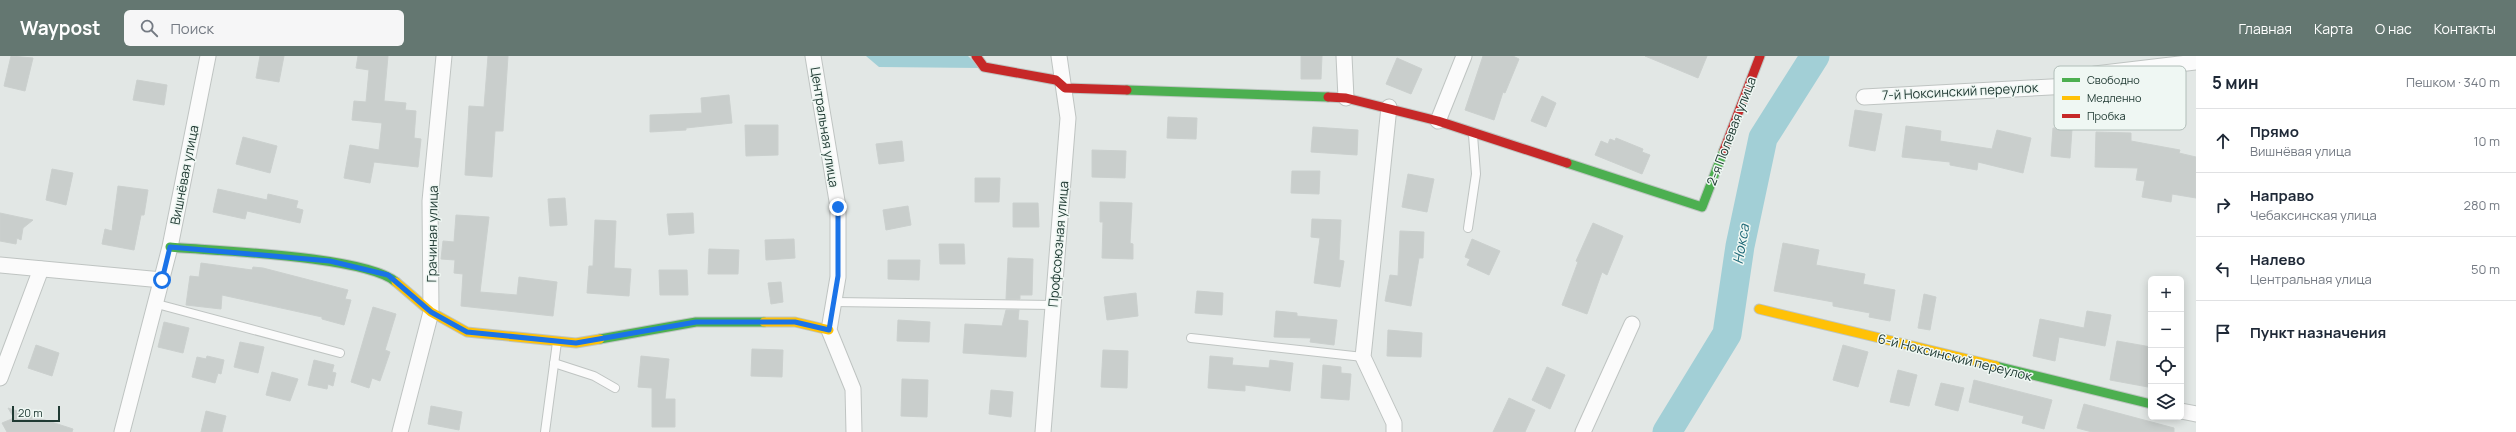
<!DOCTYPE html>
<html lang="ru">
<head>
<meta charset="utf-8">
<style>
	body { margin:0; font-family:Manrope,sans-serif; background:#f6f6f7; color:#1f2937 }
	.controls { position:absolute; right:12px; bottom:12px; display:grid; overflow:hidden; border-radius:6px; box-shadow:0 2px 10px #0003 }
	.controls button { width:36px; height:36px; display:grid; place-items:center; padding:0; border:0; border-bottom:1px solid #e0e1e3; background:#fff; color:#1f2937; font:20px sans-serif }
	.scale { position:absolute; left:12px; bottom:10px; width:48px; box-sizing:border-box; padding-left:4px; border:2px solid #203a33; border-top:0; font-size:11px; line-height:14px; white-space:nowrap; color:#203a33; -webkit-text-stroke:3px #eff7f3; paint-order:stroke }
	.stop { position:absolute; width:12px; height:12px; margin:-9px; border:3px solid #1a73e8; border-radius:50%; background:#fff }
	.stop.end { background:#1a73e8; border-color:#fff; box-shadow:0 1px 4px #0008 }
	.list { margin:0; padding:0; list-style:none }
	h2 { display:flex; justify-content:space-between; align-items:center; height:52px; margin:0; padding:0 16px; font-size:17px }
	h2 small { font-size:13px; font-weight:400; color:#747a83 }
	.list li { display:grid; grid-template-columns:26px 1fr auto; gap:12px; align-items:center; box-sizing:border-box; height:64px; padding:0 16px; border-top:1px solid #e0e1e3 }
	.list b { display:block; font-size:15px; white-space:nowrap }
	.list p { margin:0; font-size:13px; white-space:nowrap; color:#747a83 }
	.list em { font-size:13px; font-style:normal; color:#747a83 }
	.icon { flex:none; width:22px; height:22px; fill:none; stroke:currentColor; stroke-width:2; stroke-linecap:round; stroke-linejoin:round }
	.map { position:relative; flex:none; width:2196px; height:376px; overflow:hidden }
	header { display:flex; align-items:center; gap:24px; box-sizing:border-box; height:56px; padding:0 20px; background:#647771; color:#fff }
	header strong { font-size:19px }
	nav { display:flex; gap:22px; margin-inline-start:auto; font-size:14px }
	.search { width:280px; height:36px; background:#f6f6f7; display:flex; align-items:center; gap:10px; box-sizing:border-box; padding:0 14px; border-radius:6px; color:#747a83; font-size:15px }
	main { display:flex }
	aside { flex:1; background:#fff }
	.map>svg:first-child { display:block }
</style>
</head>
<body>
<header>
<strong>Waypost</strong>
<div class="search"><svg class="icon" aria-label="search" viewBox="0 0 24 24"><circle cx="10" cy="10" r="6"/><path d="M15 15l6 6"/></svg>Поиск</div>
<nav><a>Главная</a><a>Карта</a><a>О нас</a><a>Контакты</a></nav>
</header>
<main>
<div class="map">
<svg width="2196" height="376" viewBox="0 0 2196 376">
	<rect width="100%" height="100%" fill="#e2e7e5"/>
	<path fill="#a2cfd6" d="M866,0H968L981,12L879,11Z"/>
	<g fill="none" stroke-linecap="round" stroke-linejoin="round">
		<path stroke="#a2cfd6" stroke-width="29" d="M1667,376L1727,278L1740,190L1763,82L1815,0"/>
	</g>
	<g fill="#c9cecc" stroke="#cbd0ce">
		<path d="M11,0L33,2L25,35L4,30Z"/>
		<path d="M260,0H284L279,26L256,22Z"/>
		<path d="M358,0H388L384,45L406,47L405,54L416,55L414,82L421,83L418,111L374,106L370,127L344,122L350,89L379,94L382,67L352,64L354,45L366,46L369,14L356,12Z"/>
		<path d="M488,0H508L503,75H495L492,121L465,119L469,50L484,51Z"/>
		<path d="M1301,0H1322L1321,23H1301Z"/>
		<path d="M1483,0H1513L1519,3L1505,37L1503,36L1494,64L1465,54Z"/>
		<path d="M1645,0H1707L1698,22Z"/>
		<path d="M1397,2L1422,13L1411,38L1386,28Z"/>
		<path d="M137,24L167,29L164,49L133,44Z"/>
		<path d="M729,39L732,67L686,72V74L650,76V59L702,57L701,42Z"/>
		<path d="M1542,40L1556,47L1546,71L1531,65Z"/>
		<path d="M1855,54L1882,58L1875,95L1849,90Z"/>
		<path d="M1168,61L1197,62L1196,83L1167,82Z"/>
		<path d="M745,69H778V99L746,100Z"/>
		<path d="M1906,70L1941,75L1940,85L1992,93L1997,74L2031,82L2023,117L1978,106L1977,114L1950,109V106L1902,101Z"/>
		<path d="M1313,71L1358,74L1357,99L1311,96Z"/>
		<path d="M2053,72L2072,73L2070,102L2051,100Z"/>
		<path d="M2096,76L2131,77V85L2180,94L2179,97L2196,101V142L2172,138L2171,146L2142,141L2145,125L2136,124L2138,112L2095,111Z"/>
		<path d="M243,81L277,90L270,117L236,108Z"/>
		<path d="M1616,82L1643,93L1642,96L1650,99L1642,118L1595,99L1601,85L1608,88L1610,83L1615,85Z"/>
		<path d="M902,85L904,105L879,108L876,88Z"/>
		<path d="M1092,94L1126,95L1125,122L1092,121Z"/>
		<path d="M52,113L73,117L66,149L46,144Z"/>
		<path d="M1292,115H1320L1319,138L1291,137Z"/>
		<path d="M1408,118L1434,123L1427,156L1402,151Z"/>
		<path d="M975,122H1000L999,146H975Z"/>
		<path d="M118,130L148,134L144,159H141L134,194L102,188L105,173L112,175Z"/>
		<path d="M218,133L267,144L268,138L298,145L296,152L303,154L300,167L247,155L245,163L213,156Z"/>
		<path d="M565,142L567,169L550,170L548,143Z"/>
		<path d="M1100,146L1132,147L1130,187L1133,188V203L1102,202L1103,166H1100Z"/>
		<path d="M1013,147H1038L1039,171H1013Z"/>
		<path d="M908,150L911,169L886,174L883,154Z"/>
		<path d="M0,157L33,164L23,172L21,184L17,182L16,188L0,185Z"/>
		<path d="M693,157L694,177L669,179L667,158Z"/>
		<path d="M456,159L489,161L480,236L517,239L519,221L557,226L553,260L461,250L463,218L454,217L455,204L441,203L443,185L454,186Z"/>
		<path d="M1312,163L1341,164L1339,204L1344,205L1340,231L1314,227L1320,182L1311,181Z"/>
		<path d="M595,164L616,165L614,212L631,213L629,240L587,237L589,210H593Z"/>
		<path d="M1593,167L1623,180L1607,219L1602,216L1587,258L1562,249L1578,206L1576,205Z"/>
		<path d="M1400,175L1424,176L1423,202H1419L1411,250L1385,245L1390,219L1398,220Z"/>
		<path d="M794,183L795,202L766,204L765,184Z"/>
		<path d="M1472,183L1500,195L1489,219L1467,209L1470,203L1465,201Z"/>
		<path d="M1783,187L1819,194L1816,209L1865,218L1863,228L1895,234L1890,265L1869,261L1870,257L1833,250V246L1774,235Z"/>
		<path d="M939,188H964L965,208H940Z"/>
		<path d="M709,193L739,194L738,218H708Z"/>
		<path d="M1008,202L1033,203L1032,239H1020V243H1006Z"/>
		<path d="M888,204H920L919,224L888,223Z"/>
		<path d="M201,207L252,214L253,211L263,212L348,234L345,243L351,244L344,269L322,263V261L222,239L221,253L186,249L190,220L199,221Z"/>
		<path d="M659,214H687L688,239H660Z"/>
		<path d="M781,226L783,246L771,248L768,227Z"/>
		<path d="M1197,235L1223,237L1222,259L1195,257Z"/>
		<path d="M1136,237L1138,260L1107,264L1104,241Z"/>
		<path d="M1924,238L1936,241L1930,274L1918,272Z"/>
		<path d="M373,251L396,258L385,294L390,296L380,325L372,322L369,332L351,326Z"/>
		<path d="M1006,254H1019L1018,264L1028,265L1026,301L963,297L965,268L1002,270Z"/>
		<path d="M1276,255L1297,257V260L1337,264L1334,289L1310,286L1311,282L1274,281Z"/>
		<path d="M2087,255L2111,259L2105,290L2059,281L2055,305L2033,300L2040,263L2084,272Z"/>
		<path d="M898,264L930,266L929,286L897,285Z"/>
		<path d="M164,266L189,272L183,297L158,291Z"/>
		<path d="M1388,274L1422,277L1421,301L1387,300Z"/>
		<path d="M2117,285L2151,291L2148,331L2110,324Z"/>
		<path d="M240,286L264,291L258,317L234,311Z"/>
		<path d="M36,289L59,297L52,320L28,312Z"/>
		<path d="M1843,289L1868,296L1858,331L1833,324Z"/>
		<path d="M752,293L783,294L782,321L751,320Z"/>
		<path d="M1103,294L1128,295L1127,332L1101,331Z"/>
		<path d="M207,300L224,304L221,318L218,317L215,327L192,321L197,301L206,303Z"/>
		<path d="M641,300L669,303L665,343H675V371H652V332L638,331Z"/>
		<path d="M1210,300L1233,302L1232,309L1269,312L1270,304L1293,307L1290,335L1245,329V335L1208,332Z"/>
		<path d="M314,304L334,309L332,316L336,317L333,330L328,328L327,333L308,329Z"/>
		<path d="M1323,309L1341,311V317L1351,318L1349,344L1321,342Z"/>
		<path d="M1547,311L1565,319L1550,353L1532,344Z"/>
		<path d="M1898,314L1917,319L1909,350L1890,346Z"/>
		<path d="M272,316L298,323L290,345L266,339Z"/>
		<path d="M902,323L928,324L927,361L901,360Z"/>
		<path d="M1974,324L2052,344L2044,373L2022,367L2024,360L1969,346Z"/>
		<path d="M1941,327L1964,332L1958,355L1935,349Z"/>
		<path d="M991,334L1013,336L1011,361L989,358Z"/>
		<path d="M1509,342L1535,354L1525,376H1493Z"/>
		<path d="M2084,348L2174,372V376H2092L2077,372Z"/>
		<path d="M431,350L462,356L459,374L428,368Z"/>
		<path d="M8,352L73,373L72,376H7L2,367L14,362Z"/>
		<path d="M206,355L226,360L222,376H201Z"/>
	</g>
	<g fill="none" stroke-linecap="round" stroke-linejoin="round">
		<g stroke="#bfc4c2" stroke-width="10">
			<g id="lane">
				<path d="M1468,172L1476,118L1473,79"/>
				<path d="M834,246L1053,249"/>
				<path d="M157,248L340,297"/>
				<path d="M1191,282L1363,301"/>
				<path d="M554,307L594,320L615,332"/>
				<path d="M545,376L557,286"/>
			</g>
		</g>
		<g stroke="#bfc4c2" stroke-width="17">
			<g id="street">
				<path d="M813,0L838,151V221L829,274L853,333L854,376"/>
				<path d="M1344,0L1346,42"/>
				<path d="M1864,41L2069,30L2095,18L2196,6"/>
				<path d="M1389,51L1363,301L1394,367V376"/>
				<path d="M1438,65L1464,0"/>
				<path d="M0,209L162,224"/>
				<path d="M0,322L41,213"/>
				<path d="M2181,355L2196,358"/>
				<path d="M122,376L170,191L208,0"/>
				<path d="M400,376L431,256L430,145L444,0"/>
				<path d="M1043,376L1068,62L1059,0"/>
				<path d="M1583,376L1632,268"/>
			</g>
		</g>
		<g stroke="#bec5c2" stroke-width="11">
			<g id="fast">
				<path d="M1127,34L1328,41"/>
				<path d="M1567,107L1702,151L1724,94"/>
				<path d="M170,191C216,195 366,200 396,226"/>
				<path d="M600,283L696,266H764"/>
				<path d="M1996,310L2151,348"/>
			</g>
		</g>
		<g stroke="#bec5c2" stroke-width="11">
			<g id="slow">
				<path d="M396,226L431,256L467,276L576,287L600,283"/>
				<path d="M1759,253L1996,310"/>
				<path d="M764,266H795L829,274"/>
			</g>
		</g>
		<g stroke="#bec5c2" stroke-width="11">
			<g id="jam">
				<path d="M976,0L984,11L1056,24L1065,32L1127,34"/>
				<path d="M1328,41L1346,42L1438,65L1567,107"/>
				<path d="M1724,94L1760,0"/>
			</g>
		</g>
		<use href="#lane" stroke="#fbfbfb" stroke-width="8"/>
		<use href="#street" stroke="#fbfbfb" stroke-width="15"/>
		<use href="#fast" stroke="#4caf50" stroke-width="9"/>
		<use href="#slow" stroke="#ffc107" stroke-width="9"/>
		<use href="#jam" stroke="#c62828" stroke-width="9"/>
	</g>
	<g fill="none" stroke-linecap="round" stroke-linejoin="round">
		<path stroke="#1a73e8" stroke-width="5" d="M162,224L170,191L330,205L388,219L431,256L467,276L576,287L696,266H795L829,274L838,220V151"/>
	</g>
	<g text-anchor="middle" stroke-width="3" stroke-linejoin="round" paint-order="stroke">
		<g font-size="13" fill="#203a33" stroke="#eff7f3">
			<text transform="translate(1960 35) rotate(-3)" y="5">7-й Ноксинский переулок</text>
			<text transform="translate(825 71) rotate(81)" y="5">Центральная улица</text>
			<text transform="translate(1731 75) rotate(-69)" y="5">2-я Полевая улица</text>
			<text transform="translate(184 119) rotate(-79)" y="5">Вишнёвая улица</text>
			<text transform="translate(432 178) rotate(-89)" y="5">Грачиная улица</text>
			<text transform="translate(1058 188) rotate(-85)" y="5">Профсоюзная улица</text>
			<text transform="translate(1955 301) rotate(14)" y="5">6-й Ноксинский переулок</text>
		</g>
		<g font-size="14" font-style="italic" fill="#1b6675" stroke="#eff7f3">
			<text transform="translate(1741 188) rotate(-80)" y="5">Нокса</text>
		</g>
	</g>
	<rect x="2054" y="10" width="132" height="64" rx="6" fill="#eff7f3" stroke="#b1beb9" stroke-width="1"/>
	<rect x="2062" y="22" width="18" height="4" fill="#4caf50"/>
	<rect x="2062" y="40" width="18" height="4" fill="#ffc107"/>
	<rect x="2062" y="58" width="18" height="4" fill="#c62828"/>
	<g font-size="11" fill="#203a33">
		<text x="2087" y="28">Свободно</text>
		<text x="2087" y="46">Медленно</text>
		<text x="2087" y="64">Пробка</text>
	</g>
</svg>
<div class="controls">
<button>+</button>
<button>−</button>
<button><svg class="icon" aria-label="locate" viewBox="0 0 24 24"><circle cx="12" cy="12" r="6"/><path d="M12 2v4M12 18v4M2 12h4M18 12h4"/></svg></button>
<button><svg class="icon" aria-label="layers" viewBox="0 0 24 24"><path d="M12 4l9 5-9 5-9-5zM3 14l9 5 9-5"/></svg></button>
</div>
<div class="scale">20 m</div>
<div class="stop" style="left:162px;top:224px"></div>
<div class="stop end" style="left:838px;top:151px"></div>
</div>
<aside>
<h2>5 мин<small>Пешком · 340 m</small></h2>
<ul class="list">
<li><svg class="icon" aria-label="ahead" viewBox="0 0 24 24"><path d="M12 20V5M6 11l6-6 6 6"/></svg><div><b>Прямо</b><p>Вишнёвая улица</p></div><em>10 m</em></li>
<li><svg class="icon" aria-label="right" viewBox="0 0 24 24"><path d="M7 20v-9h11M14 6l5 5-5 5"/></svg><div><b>Направо</b><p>Чебаксинская улица</p></div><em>280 m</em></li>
<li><svg class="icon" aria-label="left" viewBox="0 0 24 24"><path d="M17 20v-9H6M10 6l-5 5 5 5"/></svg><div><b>Налево</b><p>Центральная улица</p></div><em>50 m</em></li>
<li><svg class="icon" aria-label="arrive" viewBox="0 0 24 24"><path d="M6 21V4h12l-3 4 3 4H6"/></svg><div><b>Пункт назначения</b></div></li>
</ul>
</aside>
</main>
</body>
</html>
